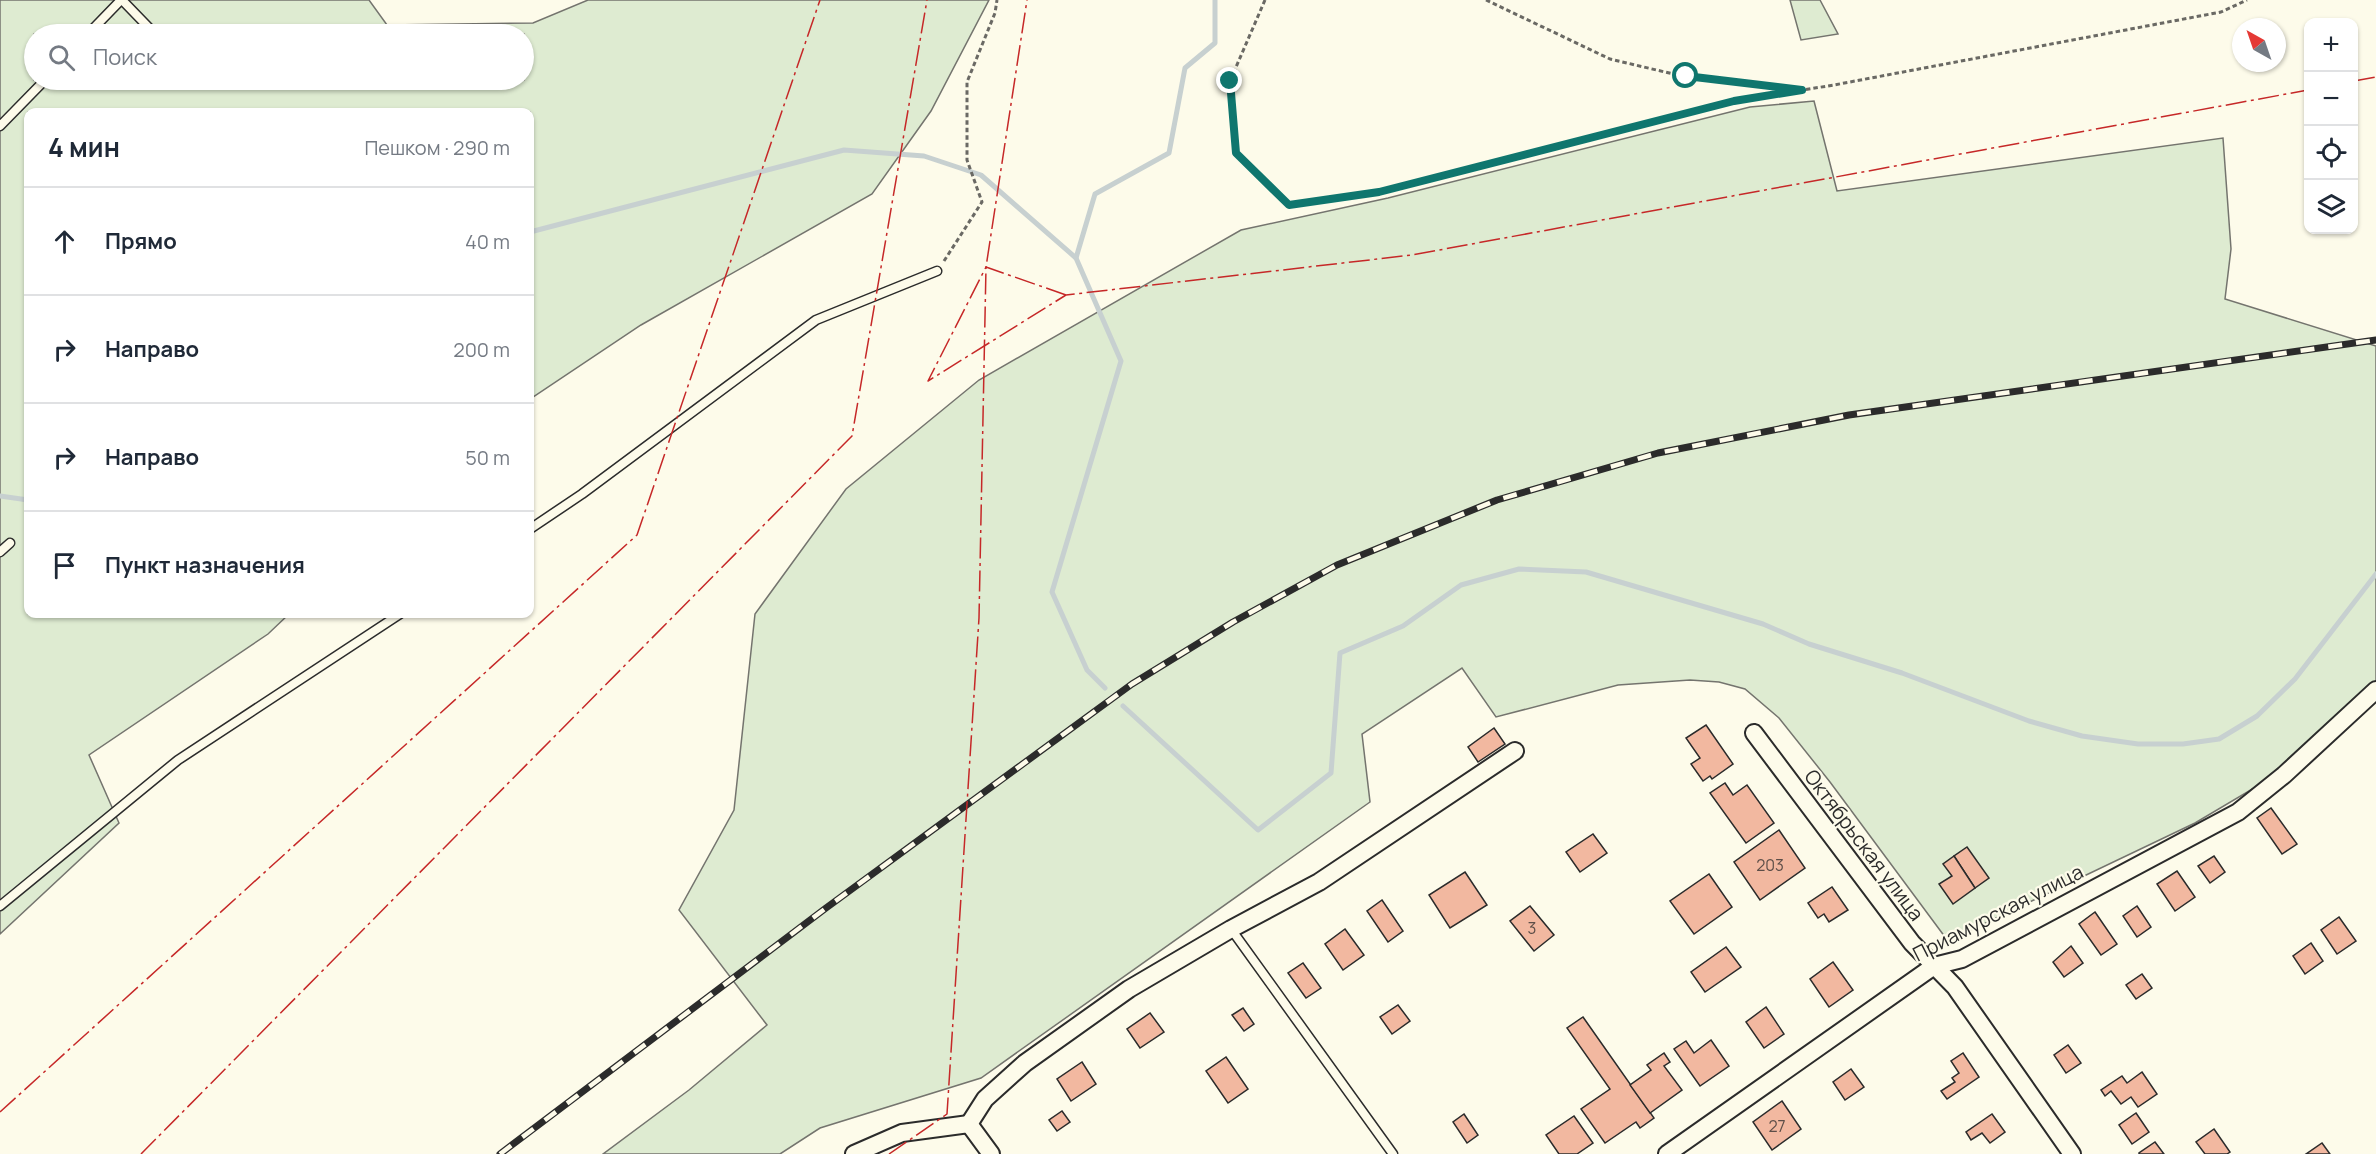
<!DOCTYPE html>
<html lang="ru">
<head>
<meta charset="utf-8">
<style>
	body { margin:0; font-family:Manrope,sans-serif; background:#f6f6f7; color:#1f2937 }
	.controls { position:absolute; right:18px; top:18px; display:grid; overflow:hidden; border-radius:12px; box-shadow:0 2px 4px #0004 }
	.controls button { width:54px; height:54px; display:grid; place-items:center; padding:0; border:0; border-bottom:2px solid #e0e1e3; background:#fff; color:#1f2937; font:30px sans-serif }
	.compass { position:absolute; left:2232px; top:18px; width:54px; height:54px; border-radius:50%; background:#fff; box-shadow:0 2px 4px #0004; rotate:320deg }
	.stop { position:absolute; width:18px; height:18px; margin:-14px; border:4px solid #0f766e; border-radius:50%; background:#fff }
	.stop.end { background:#0f766e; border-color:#fff; box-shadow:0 2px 6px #0008 }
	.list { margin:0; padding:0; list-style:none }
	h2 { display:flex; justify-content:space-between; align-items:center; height:78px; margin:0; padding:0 24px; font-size:26px }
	h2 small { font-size:20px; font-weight:400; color:#747a83 }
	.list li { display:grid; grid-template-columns:39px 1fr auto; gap:18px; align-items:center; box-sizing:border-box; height:108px; padding:0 24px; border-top:2px solid #e0e1e3 }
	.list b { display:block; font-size:22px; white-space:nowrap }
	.list em { font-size:20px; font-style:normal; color:#747a83 }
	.icon { flex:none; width:33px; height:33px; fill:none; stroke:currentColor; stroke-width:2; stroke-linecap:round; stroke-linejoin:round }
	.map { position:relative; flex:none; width:2376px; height:1154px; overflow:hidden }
	.search { position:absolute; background:#fff; box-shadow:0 2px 4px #0004; left:24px; top:24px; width:510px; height:66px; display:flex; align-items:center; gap:15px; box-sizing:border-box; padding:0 21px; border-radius:33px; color:#747a83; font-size:22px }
	.panel { position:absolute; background:#fff; box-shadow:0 2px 4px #0004; left:24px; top:108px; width:510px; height:510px; border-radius:12px }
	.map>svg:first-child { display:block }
</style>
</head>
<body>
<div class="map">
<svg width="2376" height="1154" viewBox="0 0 2376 1154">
	<rect width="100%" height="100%" fill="#fdfbea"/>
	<g fill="#deebd1" stroke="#74746e" stroke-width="1.5" fill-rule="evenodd">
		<path d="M0,0H369L387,25L533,23L588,0H989L931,111L872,194L641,325L530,399V112H28V614H289L268,634L89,755L119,823L0,934ZM34,34H524V80H34Z"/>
		<path d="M1790,0H1820L1838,34L1801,40Z"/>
		<path d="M1814,101L1837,191L2223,138L2231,249L2225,299L2376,346V681L2288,768L2195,823L1948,941L1830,782L1779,718L1745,689L1719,682L1690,680L1618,685L1496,717L1462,668L1362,734L1370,802L981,1078L820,1128L780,1154H603L689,1090L767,1025L679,910L734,810L755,614L846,489L979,380L1241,230L1388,198L1750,107Z"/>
	</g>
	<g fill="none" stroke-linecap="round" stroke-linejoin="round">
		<g stroke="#c7d0d0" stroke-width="5">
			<path d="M530,232L844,150L924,156L981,175L1076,258L1121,361L1052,592L1087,670L1105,688"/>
			<path d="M1076,258L1095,194L1169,153L1185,68L1215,43V0"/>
			<path d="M0,496L28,500"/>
			<path d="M1123,706L1258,830L1331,773L1340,653L1403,626L1461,585L1519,569L1586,572L1763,624L1809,644L1902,673L2029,721L2082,736L2138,744H2183L2219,739L2257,716L2295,679L2376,574"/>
		</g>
	</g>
	<g fill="#f2b8a0" stroke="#2b2b2b" stroke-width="1.5">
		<path d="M1706,725L1733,764L1712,779L1710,776L1703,781L1691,764L1700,758L1686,738Z"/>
		<path d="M1494,728L1505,744L1478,762L1468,747Z"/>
		<path d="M1725,783L1733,795L1747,785L1774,823L1746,843L1710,793Z"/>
		<path d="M2271,808L2297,844L2282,854L2257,818Z"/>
		<path d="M1779,830L1805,868L1760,900L1734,862Z"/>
		<path d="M1593,834L1607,853L1580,872L1566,852Z"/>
		<path d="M1967,847L1989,878L1975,888L1954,856Z"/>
		<path d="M1954,856L1975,888L1953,904L1939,884L1952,876L1943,864Z"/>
		<path d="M2214,856L2225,872L2210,883L2198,866Z"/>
		<path d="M2177,871L2195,897L2175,911L2157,884Z"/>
		<path d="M1465,872L1487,905L1450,928L1429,895Z"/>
		<path d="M1709,874L1732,907L1694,934L1670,901Z"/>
		<path d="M1832,887L1848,910L1829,922L1824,914L1818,918L1808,903Z"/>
		<path d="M1382,900L1403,931L1388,942L1367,911Z"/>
		<path d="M1530,906L1554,935L1534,951L1510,921Z"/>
		<path d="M2137,906L2151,927L2137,937L2123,916Z"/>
		<path d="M2095,912L2117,944L2101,955L2079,924Z"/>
		<path d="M2339,917L2356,941L2337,954L2321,930Z"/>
		<path d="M1345,929L1364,955L1343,970L1325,944Z"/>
		<path d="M2311,943L2323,961L2305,974L2293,956Z"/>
		<path d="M2071,946L2083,963L2064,977L2053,962Z"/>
		<path d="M1726,947L1741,967L1705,992L1691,972Z"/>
		<path d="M1833,962L1853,990L1829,1007L1810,979Z"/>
		<path d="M1303,963L1321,988L1306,998L1288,973Z"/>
		<path d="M2142,974L2152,988L2136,999L2126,985Z"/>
		<path d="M1398,1005L1410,1021L1392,1034L1380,1017Z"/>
		<path d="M1766,1007L1784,1034L1764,1048L1746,1022Z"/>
		<path d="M1243,1008L1254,1024L1244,1031L1232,1015Z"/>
		<path d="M1150,1013L1164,1032L1140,1048L1127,1029Z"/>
		<path d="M1583,1017L1654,1118L1640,1128L1636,1122L1605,1143L1581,1109L1610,1089L1567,1028Z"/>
		<path d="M1711,1040L1729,1066L1700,1086L1674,1049L1686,1041L1694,1053Z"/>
		<path d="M2068,1045L2081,1063L2066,1073L2054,1055Z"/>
		<path d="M1664,1053L1670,1062L1664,1066L1682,1090L1650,1113L1630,1085L1651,1070L1647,1065Z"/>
		<path d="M1963,1053L1979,1077L1947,1099L1941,1091L1955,1082L1952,1078L1959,1073L1951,1061Z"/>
		<path d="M1226,1057L1248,1089L1228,1103L1206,1071Z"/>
		<path d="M1082,1062L1096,1084L1071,1101L1057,1079Z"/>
		<path d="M1851,1069L1864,1087L1845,1100L1833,1082Z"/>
		<path d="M2142,1072L2157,1094L2138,1107L2131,1097L2121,1104L2111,1091L2105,1096L2101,1090L2122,1076L2127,1083Z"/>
		<path d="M1782,1101L1801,1129L1772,1150L1753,1122Z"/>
		<path d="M1062,1111L1070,1122L1057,1131L1049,1120Z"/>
		<path d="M2136,1113L2149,1132L2132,1144L2119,1125Z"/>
		<path d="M1464,1114L1478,1135L1467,1143L1453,1122Z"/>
		<path d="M1992,1114L2005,1132L1990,1143L1982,1133L1971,1140L1966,1132Z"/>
		<path d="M1574,1116L1593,1143L1577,1154H1559L1546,1135Z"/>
		<path d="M2214,1129L2230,1152L2227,1154H2205L2196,1142Z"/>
		<path d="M2155,1142L2164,1154H2139V1153Z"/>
		<path d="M2322,1143L2330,1154H2306Z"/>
	</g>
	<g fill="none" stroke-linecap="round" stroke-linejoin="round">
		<g stroke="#2b2b2b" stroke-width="11">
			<g id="lane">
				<path d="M122,0L155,34"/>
				<path d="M88,34L121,0"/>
				<path d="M0,126L45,80"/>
				<path d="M530,529L582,494L816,320L937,271"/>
				<path d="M0,552L10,543"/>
				<path d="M0,906L178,760L400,614"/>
				<path d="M1231,929L1393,1154"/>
			</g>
		</g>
		<g stroke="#2b2b2b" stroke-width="20">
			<g id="street">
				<path d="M1754,733L1912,943L1955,987L2072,1154"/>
				<path d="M969,1124L985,1099L1025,1063L1129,989L1231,929L1319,882L1515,751"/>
				<path d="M969,1124L991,1154"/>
				<path d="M854,1154L902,1133L969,1124"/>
				<path d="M1667,1154L1934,966L1962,959L2238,812L2284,775L2376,690"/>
			</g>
		</g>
		<g stroke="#6a6964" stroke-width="3" stroke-dasharray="4.5 3" stroke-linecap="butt">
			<path d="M1265,0L1230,81L1236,153L1289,205L1379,192L1734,101L1834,85L2221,12L2247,0"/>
			<path d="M1486,0L1610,59L1686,77L1798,90"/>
			<path d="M944,261L982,202L967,160V82L995,13L997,0"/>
		</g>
		<use href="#lane" stroke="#fdfbea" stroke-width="8"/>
		<use href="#street" stroke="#fdfbea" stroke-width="16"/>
		<g stroke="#2b2b2b" stroke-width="7">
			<path id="rail" d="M500,1154L826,908L1132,684L1233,622L1337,565L1497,500L1658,453L1849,415L2376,340"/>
		</g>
		<use href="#rail" stroke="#fdfbea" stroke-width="4.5" stroke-dasharray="14" stroke-linecap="butt"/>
		<g stroke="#c62828" stroke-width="1.5" stroke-dasharray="21 4.5 3 4.5" stroke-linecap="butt">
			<path d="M2354,81L2376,77"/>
			<path d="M1066,295L986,267L928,381L1066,295L1412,255L2308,90"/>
			<path d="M0,1112L637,535L820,0"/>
			<path d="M141,1154L852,436L927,0"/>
			<path d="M889,1154L947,1114L979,618L986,267L1027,0"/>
		</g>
	</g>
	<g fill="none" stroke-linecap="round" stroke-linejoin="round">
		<path stroke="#0f766e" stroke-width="8" d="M1230,81L1236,153L1289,205L1379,192L1734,101L1802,90L1686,76"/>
	</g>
	<g text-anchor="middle" stroke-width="4.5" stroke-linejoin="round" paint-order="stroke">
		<g font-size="16" fill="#5d4e48">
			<text x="1770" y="871">203</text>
			<text x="1532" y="934">3</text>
			<text x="1777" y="1132">27</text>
		</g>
		<g font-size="20" fill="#2b2b2b" stroke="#fdfbea">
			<text transform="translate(1864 845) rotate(53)" y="7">Октябрьская улица</text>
			<text transform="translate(1998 913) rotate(-27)" y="7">Приамурская улица</text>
		</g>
	</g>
</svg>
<div class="controls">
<button>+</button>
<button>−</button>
<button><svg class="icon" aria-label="locate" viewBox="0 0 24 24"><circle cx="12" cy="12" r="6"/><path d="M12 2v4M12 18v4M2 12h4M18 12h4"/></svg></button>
<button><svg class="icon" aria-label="layers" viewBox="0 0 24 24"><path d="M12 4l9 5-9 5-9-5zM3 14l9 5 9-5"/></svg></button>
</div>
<svg class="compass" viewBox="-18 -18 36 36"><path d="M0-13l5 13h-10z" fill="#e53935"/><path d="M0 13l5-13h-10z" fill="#747a83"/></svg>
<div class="stop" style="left:1686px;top:76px"></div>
<div class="stop end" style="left:1230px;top:81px"></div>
<div class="search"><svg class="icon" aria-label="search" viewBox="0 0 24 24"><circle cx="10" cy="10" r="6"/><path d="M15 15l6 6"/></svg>Поиск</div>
<section class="panel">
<h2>4 мин<small>Пешком · 290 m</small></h2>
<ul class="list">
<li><svg class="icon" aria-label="ahead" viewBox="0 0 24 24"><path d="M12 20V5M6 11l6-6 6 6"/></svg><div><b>Прямо</b></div><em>40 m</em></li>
<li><svg class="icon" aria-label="right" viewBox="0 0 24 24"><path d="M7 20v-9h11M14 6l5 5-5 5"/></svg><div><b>Направо</b></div><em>200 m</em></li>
<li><svg class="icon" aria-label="right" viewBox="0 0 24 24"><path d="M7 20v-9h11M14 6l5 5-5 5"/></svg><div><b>Направо</b></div><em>50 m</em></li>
<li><svg class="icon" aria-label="arrive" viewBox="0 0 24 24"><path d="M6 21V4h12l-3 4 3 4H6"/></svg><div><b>Пункт назначения</b></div></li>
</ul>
</section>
</div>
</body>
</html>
